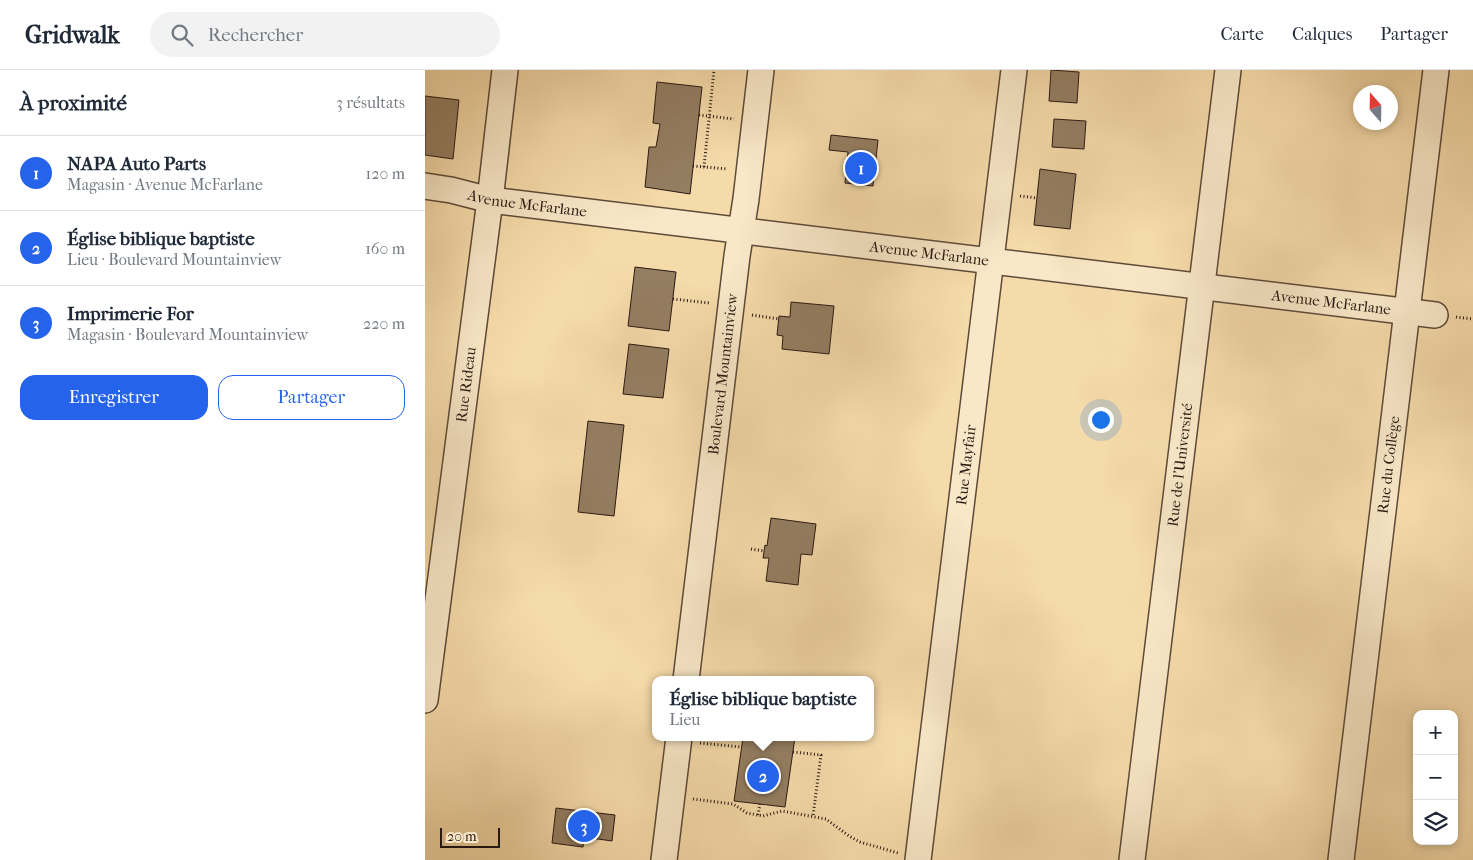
<!DOCTYPE html>
<html lang="fr">
<head>
<meta charset="utf-8">
<style>
	body { margin:0; font-family:"IM FELL French Canon",serif; background:#f2f2f3; color:#1f2937 }
	.controls { position:absolute; right:15px; bottom:15px; display:grid; overflow:hidden; border-radius:10px; box-shadow:0 2px 8px #0003 }
	.controls button { width:45px; height:45px; display:grid; place-items:center; padding:0; border:0; border-bottom:1px solid #e0e1e3; background:#fff; color:#1f2937; font:25px sans-serif }
	.compass { position:absolute; left:928px; top:15px; width:45px; height:45px; border-radius:50%; background:#fff; box-shadow:0 2px 8px #0003; rotate:340deg }
	.scale { position:absolute; left:15px; bottom:12px; width:60px; box-sizing:border-box; padding-left:5px; border:2px solid #2a1913; border-top:0; font-size:14px; line-height:18px; white-space:nowrap; color:#2a1913; -webkit-text-stroke:4px #f9e8c8; paint-order:stroke }
	.you { position:absolute; left:675px; top:349px; width:18px; height:18px; margin:-12px; border:4px solid #fff; border-radius:50%; background:#1a73e8; box-shadow:0 0 0 8px #1a73e833 }
	.badge { display:grid; place-items:center; width:32px; height:32px; border-radius:50%; background:#2563eb; color:#fff; font-size:16px; font-weight:700 }
	.pin { position:absolute; translate:-50% -50%; border:2px solid #fff; box-shadow:0 1px 5px #0006 }
	.popup { position:absolute; left:227px; top:606px; width:222px; height:65px; box-sizing:border-box; display:grid; place-content:center; border-radius:10px; background:#fff; filter:drop-shadow(0 1px 4px #0005); font-size:16px; white-space:nowrap; color:#747a83 }
	.popup b { font-size:19px; color:#1f2937 }
	.popup::after { content:''; position:absolute; left:50%; top:100%; margin-left:-10px; border:10px solid transparent; border-top-color:#fff }
	.list { margin:0; padding:0; list-style:none }
	h2 { display:flex; justify-content:space-between; align-items:center; height:65px; margin:0; padding:0 20px; font-size:21px }
	h2 small { font-size:16px; font-weight:400; color:#747a83 }
	.list li { display:grid; grid-template-columns:32px 1fr auto; gap:15px; align-items:center; box-sizing:border-box; height:75px; padding:0 20px; border-top:1px solid #e0e1e3 }
	.list b { display:block; font-size:19px; white-space:nowrap }
	.list p { margin:0; font-size:16px; white-space:nowrap; color:#747a83 }
	.list em { font-size:16px; font-style:normal; color:#747a83 }
	.actions { display:flex; gap:10px; padding:15px 20px }
	.actions a { flex:1; padding:11px 0; border:1px solid #2563eb; border-radius:15px; text-align:center; font-size:18px; color:#2563eb }
	.actions .main { background:#2563eb; color:#fff }
	.icon { flex:none; width:28px; height:28px; fill:none; stroke:currentColor; stroke-width:2; stroke-linecap:round; stroke-linejoin:round }
	.map { position:relative; flex:none; width:1048px; height:790px; overflow:hidden }
	header { display:flex; align-items:center; gap:30px; box-sizing:border-box; height:70px; padding:0 25px; background:#fff; border-bottom:1px solid #e0e1e3 }
	header strong { font-size:24px }
	nav { display:flex; gap:28px; margin-inline-start:auto; font-size:18px }
	.search { width:350px; height:45px; background:#f2f2f3; display:flex; align-items:center; gap:12px; box-sizing:border-box; padding:0 18px; border-radius:28px; color:#747a83; font-size:19px }
	main { display:flex }
	aside { flex:1; background:#fff }
	.map>svg:first-child { display:block }
</style>
</head>
<body>
<header>
<strong>Gridwalk</strong>
<div class="search"><svg class="icon" aria-label="search" viewBox="0 0 24 24"><circle cx="10" cy="10" r="6"/><path d="M15 15l6 6"/></svg>Rechercher</div>
<nav><a>Carte</a><a>Calques</a><a>Partager</a></nav>
</header>
<main>
<aside>
<h2>À proximité<small>3 résultats</small></h2>
<ul class="list">
<li><span class="badge">1</span><div><b>NAPA Auto Parts</b><p>Magasin · Avenue McFarlane</p></div><em>120 m</em></li>
<li><span class="badge">2</span><div><b>Église biblique baptiste</b><p>Lieu · Boulevard Mountainview</p></div><em>160 m</em></li>
<li><span class="badge">3</span><div><b>Imprimerie For</b><p>Magasin · Boulevard Mountainview</p></div><em>220 m</em></li>
</ul>
<div class="actions"><a class="main">Enregistrer</a><a>Partager</a></div>
</aside>
<div class="map">
<svg width="1048" height="790" viewBox="0 0 1048 790">
	<rect width="100%" height="100%" fill="#f6dbaa"/>
	<filter id="stains"><feTurbulence type="fractalNoise" baseFrequency=".004" numOctaves="4"/><feColorMatrix values="0 0 0 0 .2 0 0 0 0 .09 0 0 0 0 .02 0 0 0 .5 -.17"/></filter>
	<radialGradient id="worn" r=".72"><stop offset=".6" stop-color="#630" stop-opacity="0"/><stop offset="1" stop-color="#630" stop-opacity=".3"/></radialGradient>
	<g fill="#947e62" stroke="#2a1913">
		<path d="M626,0L654,2L652,33L624,31Z"/>
		<path d="M232,12L277,17L265,124L220,117L224,77H231L235,54L228,53Z"/>
		<path d="M0,26L34,30L28,89L0,85Z"/>
		<path d="M629,49L661,51L659,79L627,77Z"/>
		<path d="M406,65L453,70L448,116L420,113L423,82L404,80Z"/>
		<path d="M615,99L651,104L645,159L609,155Z"/>
		<path d="M210,197L251,202L244,261L203,256Z"/>
		<path d="M366,232L409,236L404,284L357,279L358,266L352,265L354,246L365,247Z"/>
		<path d="M204,274L244,279L238,328L198,324Z"/>
		<path d="M163,351L199,355L189,446L153,442Z"/>
		<path d="M346,448L391,454L387,485L376,484L373,515L341,511L344,488H338L340,475L342,476Z"/>
		<path d="M318,667H370L360,737L309,731Z"/>
		<path d="M131,738L190,745L187,771L159,767L158,777L127,773Z"/>
	</g>
	<g fill="none" stroke-linecap="round" stroke-linejoin="round">
		<g stroke="#5d4a39" stroke-width="28">
			<g id="minor">
				<path id="s1" d="M0,116L26,120L65,130L1010,245"/>
				<path id="s2" d="M261,610L312,186L321,129L336,0"/>
				<path id="s3" d="M0,630L65,130L80,0"/>
				<path d="M239,790L254,667"/>
				<path id="s4" d="M493,790L589,0"/>
				<path id="s5" d="M707,790L803,0"/>
				<path id="s6" d="M916,790L1011,0"/>
			</g>
		</g>
		<g stroke="#2a1913" stroke-width="3" stroke-dasharray="1 2.5" stroke-linecap="butt">
			<path d="M274,45L309,49"/>
			<path d="M268,96L302,99"/>
			<path d="M279,97L289,0"/>
			<path d="M595,126L612,128"/>
			<path d="M248,229L284,233"/>
			<path d="M327,245L354,249"/>
			<path d="M1031,247L1048,249"/>
			<path d="M326,479L339,481"/>
			<path d="M275,673L316,677"/>
			<path d="M368,682L396,685L388,746"/>
			<path d="M268,729L308,734L322,743L338,746L357,741L401,749L424,766L435,772L473,783"/>
			<path d="M333,745L335,734"/>
		</g>
		<use href="#minor" stroke="#f9e8c8" stroke-width="25"/>
	</g>
	<g text-anchor="middle" stroke-width="5" stroke-linejoin="round" paint-order="stroke">
		<g font-size="15" fill="#2a1913" stroke="#f9e8c8">
			<text dy="5" stroke="none"><textPath href="#s1" startOffset="104">Avenue McFarlane</textPath></text>
			<text dy="5" stroke="none"><textPath href="#s1" startOffset="509">Avenue McFarlane</textPath></text>
			<text dy="5" stroke="none"><textPath href="#s1" startOffset="914">Avenue McFarlane</textPath></text>
			<text dy="5" stroke="none"><textPath href="#s2" startOffset="308">Boulevard Mountainview</textPath></text>
			<text dy="5" stroke="none"><textPath href="#s3" startOffset="318">Rue Rideau</textPath></text>
			<text dy="5" stroke="none"><textPath href="#s4" startOffset="398">Rue Mayfair</textPath></text>
			<text dy="5" stroke="none"><textPath href="#s5" startOffset="398">Rue de l'Université</textPath></text>
			<text dy="5" stroke="none"><textPath href="#s6" startOffset="398">Rue du Collège</textPath></text>
		</g>
	</g>
	<rect width="100%" height="100%" filter="url(#stains)"/>
	<rect width="100%" height="100%" fill="url(#worn)"/>
</svg>
<div class="controls">
<button>+</button>
<button>−</button>
<button><svg class="icon" aria-label="layers" viewBox="0 0 24 24"><path d="M12 4l9 5-9 5-9-5zM3 14l9 5 9-5"/></svg></button>
</div>
<svg class="compass" viewBox="-18 -18 36 36"><path d="M0-13l5 13h-10z" fill="#e53935"/><path d="M0 13l5-13h-10z" fill="#747a83"/></svg>
<div class="scale">20 m</div>
<div class="you"></div>
<div class="pin badge" style="left:436px;top:98px">1</div>
<div class="pin badge" style="left:338px;top:706px">2</div>
<div class="popup"><b>Église biblique baptiste</b>Lieu</div>
<div class="pin badge" style="left:159px;top:756px">3</div>
</div>
</main>
</body>
</html>
